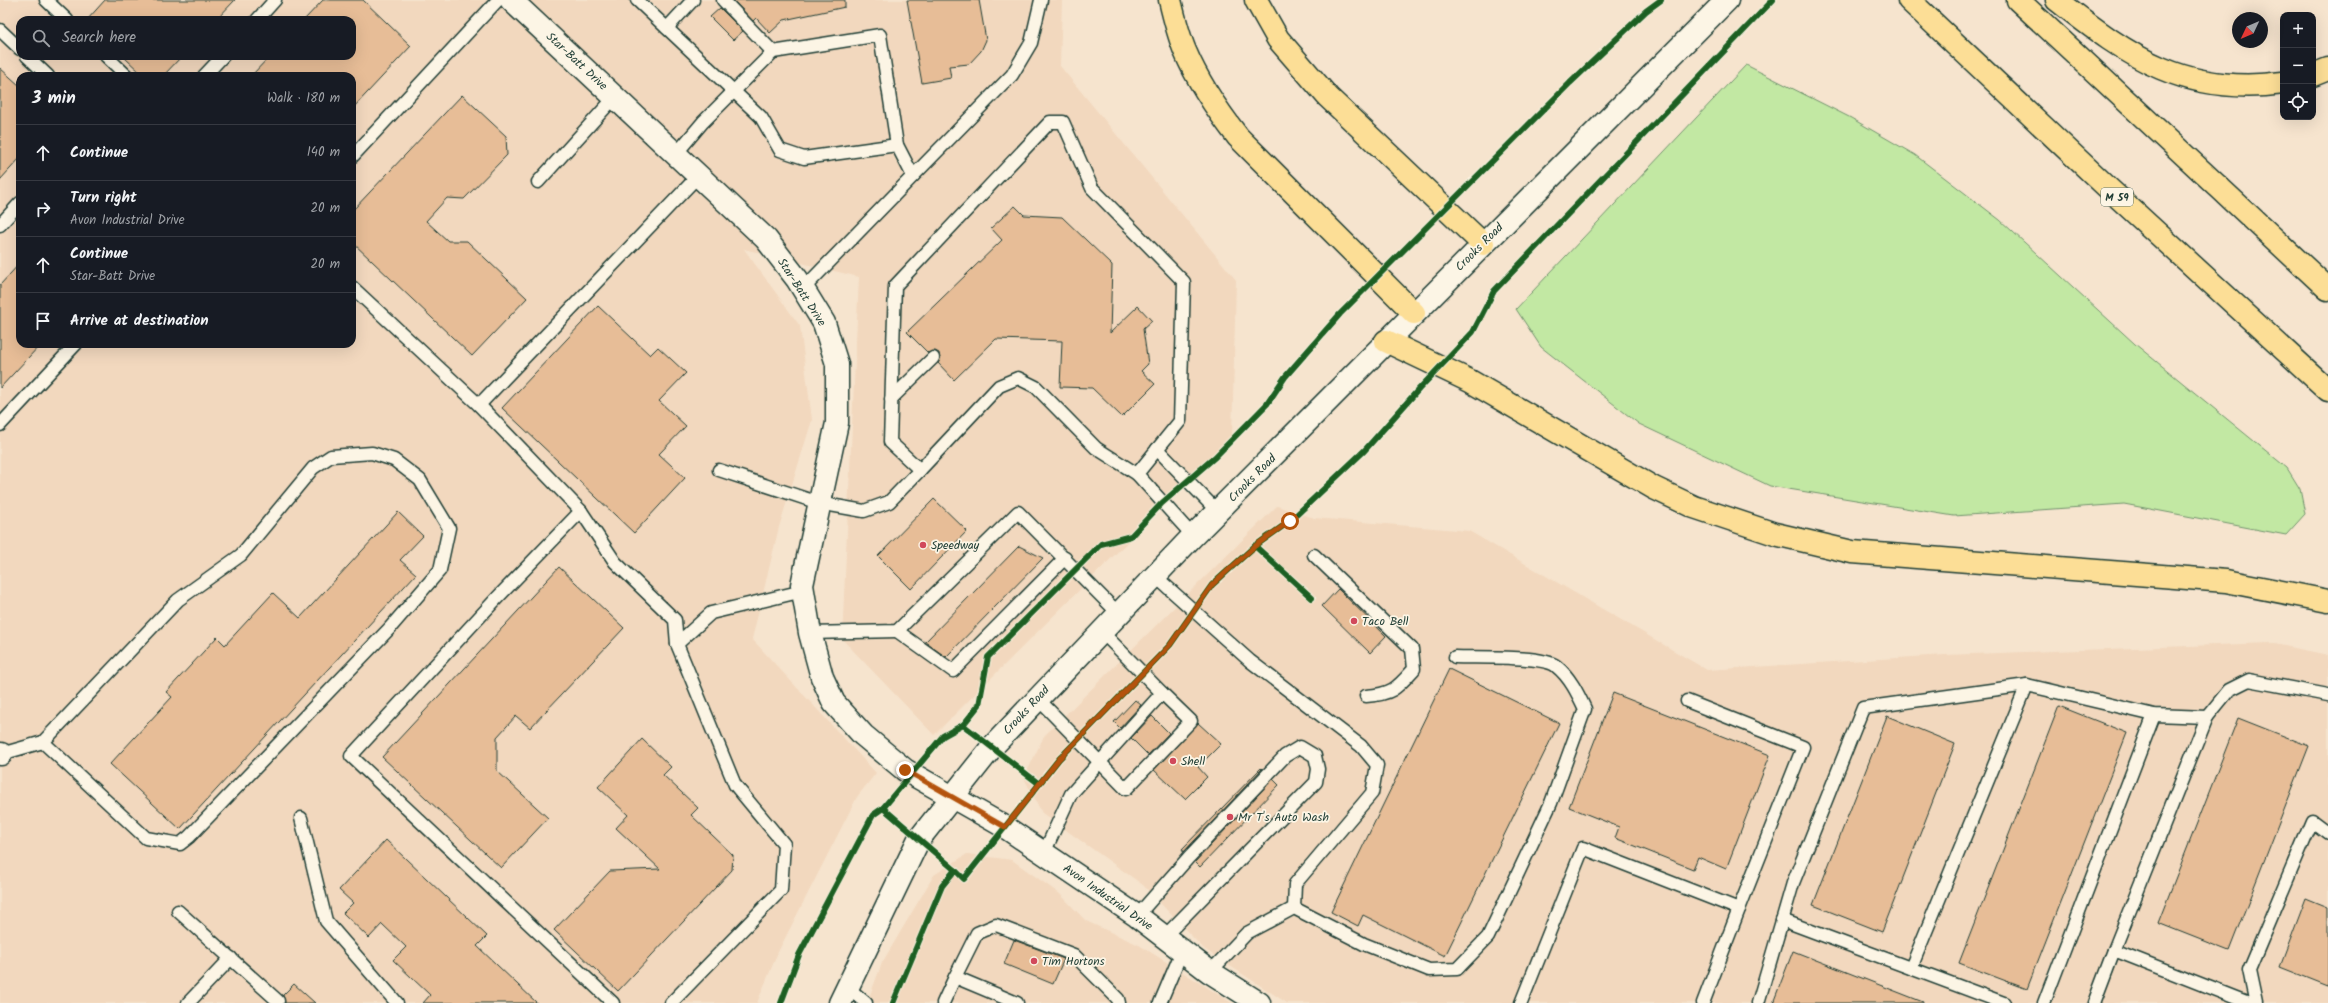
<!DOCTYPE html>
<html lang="en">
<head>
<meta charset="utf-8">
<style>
	body { margin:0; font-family:Kalam,sans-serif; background:#242831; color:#f1f3f6 }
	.controls { position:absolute; right:12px; top:12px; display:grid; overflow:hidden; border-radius:8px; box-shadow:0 4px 16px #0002 }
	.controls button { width:36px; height:36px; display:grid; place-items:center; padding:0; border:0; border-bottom:1px solid #363941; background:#171b24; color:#f1f3f6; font:20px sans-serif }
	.compass { position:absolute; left:2232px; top:12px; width:36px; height:36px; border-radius:50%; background:#171b24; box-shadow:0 4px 16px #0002; rotate:226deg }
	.stop { position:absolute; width:12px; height:12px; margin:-9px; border:3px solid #b45309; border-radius:50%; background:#fff }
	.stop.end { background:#b45309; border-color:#fff; box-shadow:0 1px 4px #0008 }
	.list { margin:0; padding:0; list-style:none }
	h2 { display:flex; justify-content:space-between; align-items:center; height:52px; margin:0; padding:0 16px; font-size:17px }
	h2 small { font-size:13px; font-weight:400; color:#9ea1a6 }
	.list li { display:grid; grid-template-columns:26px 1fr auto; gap:12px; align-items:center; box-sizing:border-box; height:56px; padding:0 16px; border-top:1px solid #363941 }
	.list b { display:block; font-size:15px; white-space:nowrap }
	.list p { margin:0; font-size:13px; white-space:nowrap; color:#9ea1a6 }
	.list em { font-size:13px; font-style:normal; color:#9ea1a6 }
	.icon { flex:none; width:22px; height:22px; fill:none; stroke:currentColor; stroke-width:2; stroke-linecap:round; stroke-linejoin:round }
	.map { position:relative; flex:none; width:2328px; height:1003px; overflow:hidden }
	.search { position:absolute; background:#171b24; box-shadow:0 4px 16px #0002; left:16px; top:16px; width:340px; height:44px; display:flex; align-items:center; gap:10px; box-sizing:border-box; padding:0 14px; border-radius:12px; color:#9ea1a6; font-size:15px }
	.panel { position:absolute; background:#171b24; box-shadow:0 4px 16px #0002; left:16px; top:72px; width:340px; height:276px; border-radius:12px }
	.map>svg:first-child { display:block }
</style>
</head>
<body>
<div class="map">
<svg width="2328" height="1003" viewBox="0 0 2328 1003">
	<rect width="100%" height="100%" fill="#f6e4ce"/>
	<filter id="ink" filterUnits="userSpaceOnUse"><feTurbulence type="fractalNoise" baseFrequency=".025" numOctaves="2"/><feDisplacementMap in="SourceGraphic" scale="8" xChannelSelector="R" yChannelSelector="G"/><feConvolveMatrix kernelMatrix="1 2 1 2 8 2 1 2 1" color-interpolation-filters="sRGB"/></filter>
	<g filter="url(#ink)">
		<g fill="#f2d8be" fill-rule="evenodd">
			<path d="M0,0H1062L1060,66L1236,280L1232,438L934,735L842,639L859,277L744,249L800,326L812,420L779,527L752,639L876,773L857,797L778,952L757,1003H0ZM20,20H352V56H20ZM20,76H352V344H20Z"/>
			<path d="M1277,506L1314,518L1469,531L1707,670L1945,655L2270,643L2328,655V1003H1287L1204,949L1143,885L1042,813L1024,778L1044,736Z"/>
			<path d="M967,854L1012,860L1060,894L1086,921L1139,945L1232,1003H867L882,963L934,875Z"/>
		</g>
		<path fill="#c2e8a3" stroke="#70926c" d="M1746,65L1851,118L1915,155L2000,220L2135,344L2287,468L2300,489L2305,514L2286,535L2124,504L1954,516L1770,486L1639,424L1541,347L1516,309Z"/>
		<g fill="#e7bd97" stroke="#1f3d34">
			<path d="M105,0H235L216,20H87Z"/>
			<path d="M323,0H363L411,46L352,109V76H251L270,56H352V20H304Z"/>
			<path d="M733,0H845V7L784,20L770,33L756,18L753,21Z"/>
			<path d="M907,0H979L986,40L981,51L969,64L949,66L951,78L922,83Z"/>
			<path d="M720,8L743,31L733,40L710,17Z"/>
			<path d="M123,56H182L163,76H144Z"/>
			<path d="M0,68L20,86V158L0,180Z"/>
			<path d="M462,95L506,136L507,155L464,199L447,198L426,221L448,241H467L527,298L472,356L352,242V211Z"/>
			<path d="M1015,206L1024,215L1062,217L1112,265L1110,333L1138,306L1152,321L1143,329L1148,364L1141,371L1155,384L1122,417L1092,388L1060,387L1062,341L996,339L954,380L938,363L940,360L939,353L935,351L928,353L907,332L1002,240L991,228Z"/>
			<path d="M20,263V344H41L0,388V285Z"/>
			<path d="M598,306L650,355L658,347L686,373L659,401L686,426L659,454L685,478L634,533L502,408Z"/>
			<path d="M934,499L967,531L911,589L878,556Z"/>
			<path d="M398,512L423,536L400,560L416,574L180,829L110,764L172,697L166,692L217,637L225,645L273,593L300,618Z"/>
			<path d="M1019,546L1043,558L946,657L925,642Z"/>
			<path d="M559,567L624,628L530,728L516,716L497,737V771L548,818L501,868L382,757Z"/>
			<path d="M1338,589L1386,636L1370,653L1322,606Z"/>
			<path d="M1449,669L1559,723L1445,956L1363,915L1358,926L1331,912Z"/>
			<path d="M1613,693L1770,755L1726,869L1698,857L1693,869L1615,838L1619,827L1569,807Z"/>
			<path d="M1135,700L1141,705L1120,728L1114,722Z"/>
			<path d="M2059,706L2127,733L2027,989L1959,963Z"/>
			<path d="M1152,716L1169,733L1148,755L1131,738Z"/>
			<path d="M1887,716L1955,744L1882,932L1813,905Z"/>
			<path d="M2238,718L2309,746L2229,951L2158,923Z"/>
			<path d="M1198,723L1221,744L1198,767L1207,777L1185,799L1154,770Z"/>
			<path d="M642,739L671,767L663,775L698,808L691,815L733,855L732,870L618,991L554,930L610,871L660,869L616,828L628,815L598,787Z"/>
			<path d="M1261,768L1262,769L1184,852L1182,849Z"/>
			<path d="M1273,779L1279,785L1200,867L1195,862Z"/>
			<path d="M386,840L487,936L477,946L537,1003H423L430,995L393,960L406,947L382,924L369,938L343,913L353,903L339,890Z"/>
			<path d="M2306,898L2328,907V986L2280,967Z"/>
			<path d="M1014,940L1064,959L1053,984L1004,964Z"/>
			<path d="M1793,951L1923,1002V1003H1773Z"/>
			<path d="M294,984L315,1003H285L283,995Z"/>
		</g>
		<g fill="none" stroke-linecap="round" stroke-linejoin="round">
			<g stroke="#1f3d34" stroke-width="15">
				<g id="lane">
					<path d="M46,0L67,20"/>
					<path d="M637,0L761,117L780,150L804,158L897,145"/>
					<path d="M723,0L773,52"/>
					<path d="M257,20L275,0"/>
					<path d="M667,28L693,0"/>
					<path d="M0,30L20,49"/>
					<path d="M27,56L48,76"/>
					<path d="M106,56L127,76"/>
					<path d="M204,76L223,56"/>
					<path d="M676,154L703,122L773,52L880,35L897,145L913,176L803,289"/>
					<path d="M352,157L498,0"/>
					<path d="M913,176L1012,75L1031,43L1041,0"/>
					<path d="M538,182L615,97"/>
					<path d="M0,225L20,203"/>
					<path d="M352,287L479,405L581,511L498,597L351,756L613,1003"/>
					<path d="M891,399L933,358"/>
					<path d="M479,405L699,175"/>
					<path d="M0,425L76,344"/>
					<path d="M1157,449L1218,512"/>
					<path d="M719,470L819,503L864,511L889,502L920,470L890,442L895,286L1050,122H1063L1092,188L1184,282L1180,421L1137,474L1193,536"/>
					<path d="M920,470L999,386L1018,378L1036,387L1096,448L1137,474"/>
					<path d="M581,511L615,562L675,620L677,644"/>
					<path d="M1314,555L1412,649L1414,669C1397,688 1393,694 1366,696"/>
					<path d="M1155,576L1250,661L1361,746L1377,765L1372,793L1295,884L1294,908"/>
					<path d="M897,631L953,671L1065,558"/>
					<path d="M810,633L897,631L1018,512L1118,613"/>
					<path d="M1037,698L1126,789L1191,721L1162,693"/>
					<path d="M1687,701L1803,747L1739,909"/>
					<path d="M2207,717L2114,950L2249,1003"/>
					<path d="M1,754L43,742L146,838L180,844L189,837L389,629L440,570L449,528L420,480L394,460L372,453L331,456L313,468L241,555L178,600L43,742"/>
					<path d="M301,818L326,921L397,1003"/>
					<path d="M1044,853L1071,794L1162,693L1101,631"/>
					<path d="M178,911L278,1001"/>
					<path d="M1137,916L1189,857L1285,756L1300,747L1315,756L1318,769L1316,782L1164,937"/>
					<path d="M1782,920L2004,1003"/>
					<path d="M1911,968L2027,685"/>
					<path d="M1210,972L1247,933L1294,908L1364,944L1429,970L1457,969L1488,937L1551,803L1585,709C1578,694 1570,677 1556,666C1543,655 1475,658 1455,657"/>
					<path d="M955,977L977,933L996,925L1074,955L1118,999L1119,1003"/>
					<path d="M847,987L866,1003"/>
					<path d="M188,1003L231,958"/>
					<path d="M671,1003L781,890L784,844L735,785L677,644L711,613L803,591"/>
					<path d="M943,1003L955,977L1017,1003"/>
					<path d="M1160,1003L1182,951"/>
					<path d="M1521,1003L1583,848L1739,909L1703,1003"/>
					<path d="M1758,1003L1793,883L1863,708L2027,685L2154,715L2207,717L2229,690L2249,680L2328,695"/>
					<path d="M2044,1003L2154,715"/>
					<path d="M2094,1003L2114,950"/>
					<path d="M2256,1003L2249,970L2312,821L2328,833"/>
				</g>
			</g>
			<g stroke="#1f3d34" stroke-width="25">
				<g id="street">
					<path d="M511,0L766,239L797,279L824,323L837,364V423L802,585L810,633L822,677L834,703L863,735L905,770L1005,827L1137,916L1210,972L1259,1003"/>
					<path d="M0,754H1"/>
				</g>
			</g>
			<g stroke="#1f3d34" stroke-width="25">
				<path id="secondary" d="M840,1003L919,839L992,747L1193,536L1727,0"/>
			</g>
			<g stroke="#1f3d34" stroke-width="25">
				<g id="highway">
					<path d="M1170,0C1174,17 1178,34 1185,51C1198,82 1217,110 1238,137L1414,313"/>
					<path d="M1256,0L1278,39L1328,97L1483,244"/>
					<path d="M1909,0L2107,187L2328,390"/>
					<path d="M2018,0L2328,289"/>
					<path d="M2057,0C2130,58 2186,96 2283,83"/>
					<path d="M2313,75L2328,69"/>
					<path d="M1386,341L1470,381L1654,488L1694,507L1775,534L1852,552L2226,581L2328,601"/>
				</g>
			</g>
			<use href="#lane" stroke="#fcf5e5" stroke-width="12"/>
			<use href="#street" stroke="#fcf5e5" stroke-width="22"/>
			<use href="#secondary" stroke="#fcf5e5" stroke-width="22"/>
			<use href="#highway" stroke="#fcde96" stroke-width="22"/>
			<g stroke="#fcf5e5" stroke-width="8">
				<g id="cycleway">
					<path d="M1255,546L1312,598"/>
					<path d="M963,725L1038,783"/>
					<path d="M883,808L955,870"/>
					<path d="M781,1003L799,955L873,815L883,808L943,736L963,725L979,705L988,657L1101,544L1131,536L1162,503L1215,457L1267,404L1285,377L1340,314L1570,83L1646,11L1661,0"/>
					<path d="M893,1003L942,886L955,870L964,879L1059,759L1170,645L1212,585L1255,546L1290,521L1364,451L1419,389L1473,332L1494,291L1773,0"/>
				</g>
			</g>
			<use href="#cycleway" stroke="#1b5e20" stroke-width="6"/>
		</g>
	</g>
	<g fill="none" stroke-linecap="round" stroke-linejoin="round" filter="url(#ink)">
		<path stroke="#b45309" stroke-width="5" d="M905,770L1005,827L1059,759L1170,645L1212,585L1255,546L1290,521"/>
	</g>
	<g fill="#d1495b" stroke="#fcf5e5" stroke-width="1.5">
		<circle cx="923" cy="545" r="4"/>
		<circle cx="1354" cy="621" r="4"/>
		<circle cx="1173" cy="761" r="4"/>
		<circle cx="1230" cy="817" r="4"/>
		<circle cx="1034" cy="961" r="4"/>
	</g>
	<g text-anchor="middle" stroke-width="3.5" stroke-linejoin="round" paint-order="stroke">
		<rect fill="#fcf5e5" stroke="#617469" stroke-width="1" x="2101" y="188" width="32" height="18" rx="3"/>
		<g font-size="11" font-weight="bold" fill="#1f3d34">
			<text x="2117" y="201">M 59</text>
		</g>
		<g font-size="12" fill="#1f3d34" stroke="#fcf5e5">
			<text transform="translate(577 61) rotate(43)" y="4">Star-Batt Drive</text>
			<text transform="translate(1479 247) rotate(-45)" y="4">Crooks Road</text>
			<text transform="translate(802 292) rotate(57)" y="4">Star-Batt Drive</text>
			<text transform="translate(1252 478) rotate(-45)" y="4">Crooks Road</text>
			<text transform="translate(1026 710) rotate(-47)" y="4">Crooks Road</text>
			<text transform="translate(1108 897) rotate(35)" y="4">Avon Industrial Drive</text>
		</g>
		<g font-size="12" fill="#1f3d34" stroke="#fcf5e5" text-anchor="start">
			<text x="931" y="549">Speedway</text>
			<text x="1362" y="625">Taco Bell</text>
			<text x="1181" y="765">Shell</text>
			<text x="1238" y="821">Mr T's Auto Wash</text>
			<text x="1042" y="965">Tim Hortons</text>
		</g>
	</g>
</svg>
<div class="controls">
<button>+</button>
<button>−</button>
<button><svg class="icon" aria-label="locate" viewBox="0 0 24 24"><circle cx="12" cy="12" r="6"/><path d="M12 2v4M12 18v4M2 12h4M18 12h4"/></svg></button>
</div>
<svg class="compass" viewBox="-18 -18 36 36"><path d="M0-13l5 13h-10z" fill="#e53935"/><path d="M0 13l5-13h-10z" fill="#9ea1a6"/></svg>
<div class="stop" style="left:1290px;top:521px"></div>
<div class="stop end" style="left:905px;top:770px"></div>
<div class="search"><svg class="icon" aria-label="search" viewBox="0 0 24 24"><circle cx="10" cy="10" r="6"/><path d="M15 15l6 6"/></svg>Search here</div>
<section class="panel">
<h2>3 min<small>Walk · 180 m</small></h2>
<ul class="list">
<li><svg class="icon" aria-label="ahead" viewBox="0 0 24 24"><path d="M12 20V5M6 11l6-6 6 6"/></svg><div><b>Continue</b></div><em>140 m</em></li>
<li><svg class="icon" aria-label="right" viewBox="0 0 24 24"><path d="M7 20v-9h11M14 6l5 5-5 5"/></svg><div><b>Turn right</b><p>Avon Industrial Drive</p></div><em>20 m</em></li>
<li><svg class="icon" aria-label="ahead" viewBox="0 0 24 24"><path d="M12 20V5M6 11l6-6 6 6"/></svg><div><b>Continue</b><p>Star-Batt Drive</p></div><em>20 m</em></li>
<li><svg class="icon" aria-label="arrive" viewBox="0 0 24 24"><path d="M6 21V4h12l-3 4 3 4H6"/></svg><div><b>Arrive at destination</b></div></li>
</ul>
</section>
</div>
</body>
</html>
